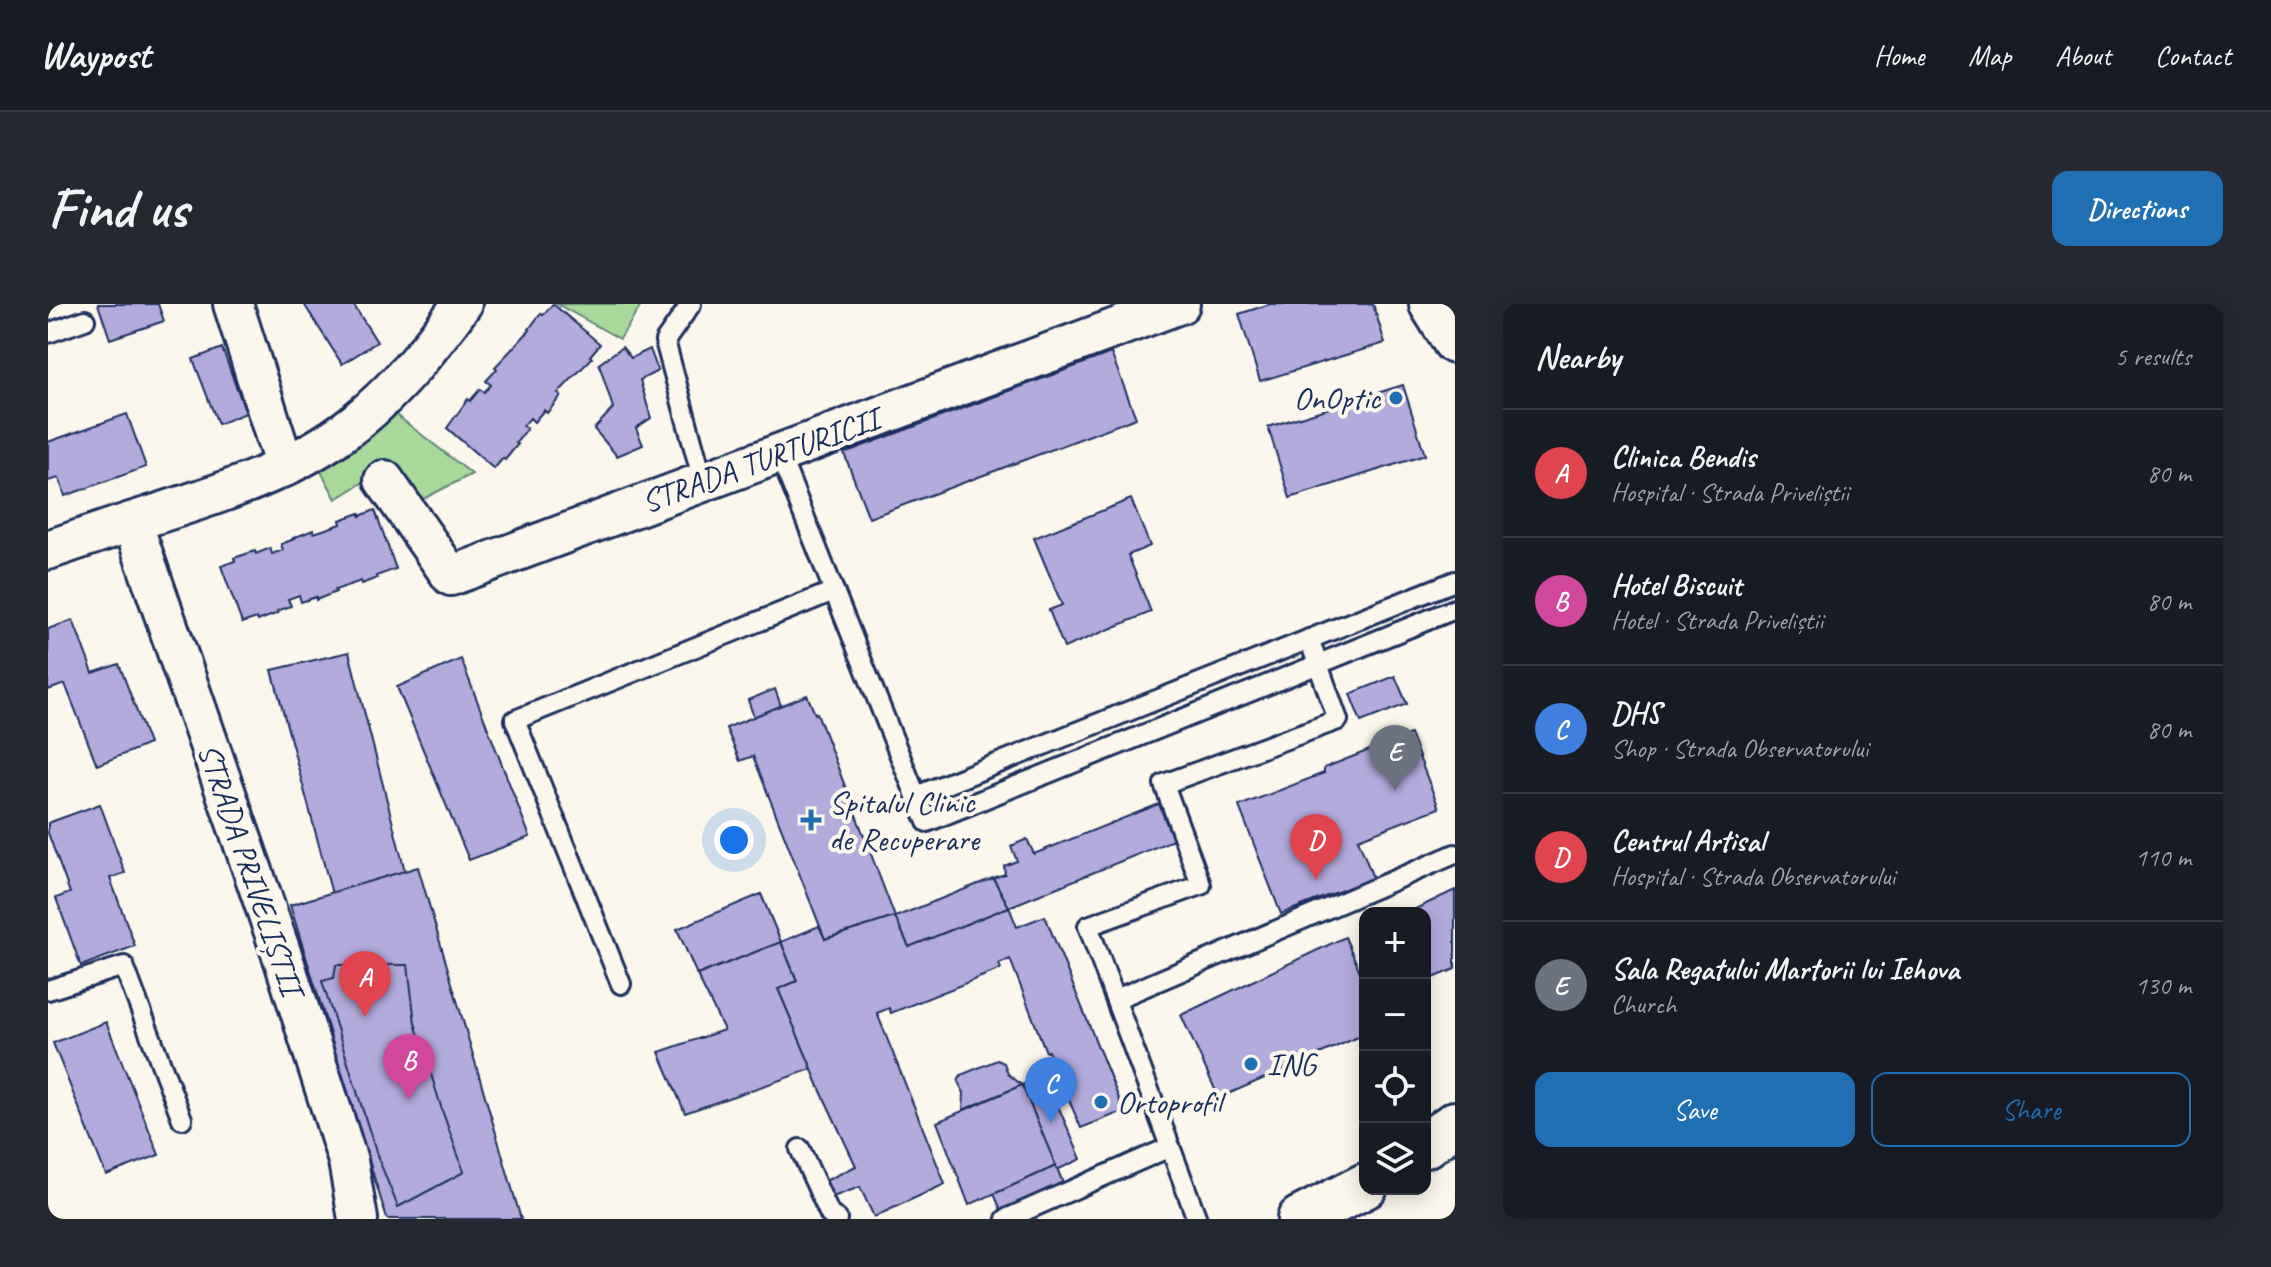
<!DOCTYPE html>
<html lang="en">
<head>
<meta charset="utf-8">
<style>
	body { margin:0; font-family:Caveat,sans-serif; background:#242831; color:#f1f3f6 }
	.controls { position:absolute; right:24px; bottom:24px; display:grid; overflow:hidden; border-radius:16px; box-shadow:0 4px 20px #0003 }
	.controls button { width:72px; height:72px; display:grid; place-items:center; padding:0; border:0; border-bottom:2px solid #363941; background:#171b24; color:#f1f3f6; font:40px sans-serif }
	.you { position:absolute; left:686px; top:536px; width:28px; height:28px; margin:-20px; border:6px solid #fff; border-radius:50%; background:#1a73e8; box-shadow:0 0 0 12px #1a73e833 }
	.badge { display:grid; place-items:center; width:52px; height:52px; border-radius:50%; background:#1f6fb2; color:#fff; font-size:26px; font-weight:700 }
	.pin { position:absolute; translate:-50% -66px; filter:drop-shadow(0 2px 4px #0008) }
	.pin::after { content:''; position:absolute; top:42px; width:28px; height:24px; background:inherit; clip-path:polygon(0 0,100% 0,50% 100%) }
	.list { margin:0; padding:0; list-style:none }
	h2 { display:flex; justify-content:space-between; align-items:center; height:104px; margin:0; padding:0 32px; font-size:34px }
	h2 small { font-size:26px; font-weight:400; color:#9ea1a6 }
	.list li { display:grid; grid-template-columns:52px 1fr auto; gap:24px; align-items:center; box-sizing:border-box; height:128px; padding:0 32px; border-top:2px solid #363941 }
	.list b { display:block; font-size:30px; white-space:nowrap }
	.list p { margin:0; font-size:26px; white-space:nowrap; color:#9ea1a6 }
	.list em { font-size:26px; font-style:normal; color:#9ea1a6 }
	.actions { display:flex; gap:16px; padding:24px 32px }
	.actions a { flex:1; padding:18px 0; border:2px solid #1f6fb2; border-radius:16px; text-align:center; font-size:28px; color:#1f6fb2 }
	.actions .main { background:#1f6fb2; color:#fff }
	.icon { flex:none; width:44px; height:44px; fill:none; stroke:currentColor; stroke-width:2; stroke-linecap:round; stroke-linejoin:round }
	.map { position:relative; flex:none; width:1407px; height:915px; overflow:hidden; border-radius:16px }
	header { display:flex; align-items:center; gap:48px; box-sizing:border-box; height:112px; padding:0 40px; background:#171b24; border-bottom:2px solid #363941 }
	header strong { font-size:38px }
	nav { display:flex; gap:44px; margin-inline-start:auto; font-size:28px }
	.intro { display:flex; align-items:center; justify-content:space-between; box-sizing:border-box; height:192px; padding:0 48px }
	h1 { margin:0; font-size:56px }
	.button { padding:20px 36px; border-radius:16px; background:#1f6fb2; color:#fff; font-size:28px; font-weight:700 }
	main { display:flex; gap:48px; padding:0 48px }
	aside { flex:1; background:#171b24; border-radius:16px; box-shadow:0 4px 20px #0003 }
	.map>svg:first-child { display:block }
</style>
</head>
<body>
<header>
<strong>Waypost</strong>
<nav><a>Home</a><a>Map</a><a>About</a><a>Contact</a></nav>
</header>
<div class="intro"><h1>Find us</h1><a class="button">Directions</a></div>
<main>
<div class="map">
<svg width="1407" height="915" viewBox="0 0 1407 915">
	<rect width="100%" height="100%" fill="#fbf7ec"/>
	<filter id="ink" filterUnits="userSpaceOnUse"><feTurbulence type="fractalNoise" baseFrequency=".0125" numOctaves="2"/><feDisplacementMap in="SourceGraphic" scale="16" xChannelSelector="R" yChannelSelector="G"/><feConvolveMatrix kernelMatrix="1 2 1 2 8 2 1 2 1" color-interpolation-filters="sRGB"/></filter>
	<g filter="url(#ink)">
		<g fill="#a8d99a" stroke="#62847c" stroke-width="2">
			<path d="M509,0H594L572,35Z"/>
			<path d="M342,106L424,170L371,197L337,165L288,195L269,160Z"/>
		</g>
		<g fill="#b3abdc" stroke="#1b2f5e" stroke-width="2">
			<path d="M50,0H110L116,17L62,35Z"/>
			<path d="M256,0H305L329,38L294,60Z"/>
			<path d="M505,0L552,40L542,52L544,54L510,89L513,92L499,109L496,106L486,118L482,114L475,122L479,125L468,139L470,140L457,156L455,154L446,165L399,124L420,95L422,97L432,85L436,88L443,81L438,77L449,65L447,63L482,26L481,25L493,9L495,11Z"/>
			<path d="M1222,0H1325L1337,39L1212,77L1191,10Z"/>
			<path d="M574,43L583,54L602,45L610,67L592,76L603,114L588,124L595,141L569,152L546,125L565,104L551,60Z"/>
			<path d="M174,44L198,109L170,120L145,55Z"/>
			<path d="M1063,49L1088,114L821,214L796,149Z"/>
			<path d="M1355,81L1377,151L1242,194L1220,123Z"/>
			<path d="M79,110L98,163L17,192L11,174L0,177V138Z"/>
			<path d="M1083,195L1102,242L1080,251L1103,308L1016,344L1001,306L1014,301L986,234Z"/>
			<path d="M327,206L348,265L328,272L329,274L314,280L313,277L287,286L288,288L268,296V293L253,298L251,291L240,295L243,302L229,307L230,309L210,317L209,314L194,319L173,262L187,257L186,254L207,247L208,250L222,244L224,250L235,246L233,240L246,235L245,234L265,226L266,229L293,220L292,216L312,209V212Z"/>
			<path d="M25,316L45,369L71,360L101,440L49,461L17,380L0,386V325Z"/>
			<path d="M301,348L357,567L284,590L224,366Z"/>
			<path d="M413,355L482,533L421,556L349,383Z"/>
			<path d="M1347,372L1359,400L1313,418L1302,390Z"/>
			<path d="M727,385L733,402L706,413L700,396Z"/>
			<path d="M759,391L767,410L769,409L847,613L777,635L705,452L692,457L678,424Z"/>
			<path d="M1362,430L1391,504L1310,535L1325,574L1233,610L1191,502L1276,469V464Z"/>
			<path d="M52,500L77,569L62,574L87,642L33,662L8,594L22,589L0,529V519Z"/>
			<path d="M1111,500L1125,536L961,603L945,574L957,570L956,562L969,557L963,542L979,535L986,550Z"/>
			<path d="M370,563L473,915H339L242,601Z"/>
			<path d="M945,574L961,603L861,643L847,613Z"/>
			<path d="M1407,586V665L1378,677L1377,609H1359Z"/>
			<path d="M713,590L733,638L649,671L629,625Z"/>
			<path d="M961,603L969,623L997,612L1076,807L1033,824L1000,747L998,748L962,655L951,660L953,665L843,709L841,704L829,709L897,880L826,913L812,883L782,894L775,878L808,862L772,785L730,685L749,677L733,638L771,622L777,635L847,613L861,643Z"/>
			<path d="M1297,633L1317,679V730L1171,794L1133,711Z"/>
			<path d="M733,638L749,677L730,685L764,765L637,809L611,748L676,726L649,671Z"/>
			<path d="M288,661H360L367,719L395,809L416,868L350,903L329,851L274,677L286,674Z"/>
			<path d="M58,718L111,851L58,871L5,739Z"/>
			<path d="M949,756L956,759L960,770L974,781L915,806L916,789L910,778L913,771Z"/>
			<path d="M997,772L1033,855L1009,866L974,781Z"/>
			<path d="M974,781L1008,862L921,901L889,818Z"/>
			<path d="M1008,862L1016,881L954,908L946,890Z"/>
		</g>
		<g fill="none" stroke-linecap="round" stroke-linejoin="round">
			<g stroke="#1b2f5e" stroke-width="24">
				<g id="lane">
					<path d="M643,0L617,37L655,177"/>
					<path d="M0,29L37,16"/>
					<path d="M731,149L786,287"/>
					<path d="M868,492L879,518L1407,305"/>
					<path d="M573,680L467,416L786,287L868,492L1407,277"/>
					<path d="M0,686L76,662L134,815"/>
					<path d="M1068,695L1407,550"/>
					<path d="M752,845L782,911L789,915"/>
					<path d="M958,915L1122,843"/>
					<path d="M1149,915L1040,622L1153,581L1116,480L1290,416L1261,335"/>
				</g>
			</g>
			<g stroke="#1b2f5e" stroke-width="44">
				<g id="street">
					<path d="M185,0L237,163"/>
					<path d="M336,176L403,272L1132,0"/>
					<path d="M84,218L235,654L300,857L310,915"/>
					<path d="M0,246C33,235 66,223 99,213C172,190 247,167 308,118C350,84 383,43 414,0"/>
				</g>
			</g>
			<g stroke="#1b2f5e" stroke-width="50">
				<g id="secondary">
					<path d="M1384,0L1407,37"/>
					<path d="M1377,841L1407,820"/>
					<path d="M1252,915L1317,882"/>
				</g>
			</g>
			<use href="#lane" stroke="#fbf7ec" stroke-width="18"/>
			<use href="#street" stroke="#fbf7ec" stroke-width="38"/>
			<use href="#secondary" stroke="#fbf7ec" stroke-width="44"/>
		</g>
	</g>
	<g fill="#1f6fb2" stroke="#fbf7ec" stroke-width="3">
		<circle cx="1348" cy="94" r="8"/>
		<path d="M759 504h8v8h8v8h-8v8h-8v-8h-8v-8h8z"/>
		<circle cx="1203" cy="760" r="8"/>
		<circle cx="1053" cy="798" r="8"/>
	</g>
	<g text-anchor="middle" stroke-width="8" stroke-linejoin="round" paint-order="stroke">
		<g font-size="32" fill="#1b2f5e" stroke="#fbf7ec" text-anchor="start">
			<text x="1332" y="105" text-anchor="end">OnOptic</text>
			<text x="781" y="509">Spitalul Clinic<tspan x="781" dy="37">de Recuperare</tspan></text>
			<text x="1219" y="771">ING</text>
			<text x="1069" y="809">Ortoprofil</text>
		</g>
		<g font-size="32" fill="#1b2f5e" stroke="#fbf7ec">
			<text transform="translate(712 156) rotate(-20)" y="11">STRADA TURTURICII</text>
			<text transform="translate(203 565) rotate(71)" y="11">STRADA PRIVELIȘTII</text>
		</g>
	</g>
</svg>
<div class="controls">
<button>+</button>
<button>−</button>
<button><svg class="icon" aria-label="locate" viewBox="0 0 24 24"><circle cx="12" cy="12" r="6"/><path d="M12 2v4M12 18v4M2 12h4M18 12h4"/></svg></button>
<button><svg class="icon" aria-label="layers" viewBox="0 0 24 24"><path d="M12 4l9 5-9 5-9-5zM3 14l9 5 9-5"/></svg></button>
</div>
<div class="you"></div>
<div class="pin badge" style="left:317px;top:713px;background:#e0444e">A</div>
<div class="pin badge" style="left:361px;top:796px;background:#d1479c">B</div>
<div class="pin badge" style="left:1003px;top:819px;background:#3f7fe0">C</div>
<div class="pin badge" style="left:1268px;top:576px;background:#e0444e">D</div>
<div class="pin badge" style="left:1347px;top:487px;background:#6b7280">E</div>
</div>
<aside>
<h2>Nearby<small>5 results</small></h2>
<ul class="list">
<li><span class="badge" style="background:#e0444e">A</span><div><b>Clinica Bendis</b><p>Hospital · Strada Priveliștii</p></div><em>80 m</em></li>
<li><span class="badge" style="background:#d1479c">B</span><div><b>Hotel Biscuit</b><p>Hotel · Strada Priveliștii</p></div><em>80 m</em></li>
<li><span class="badge" style="background:#3f7fe0">C</span><div><b>DHS</b><p>Shop · Strada Observatorului</p></div><em>80 m</em></li>
<li><span class="badge" style="background:#e0444e">D</span><div><b>Centrul Artisal</b><p>Hospital · Strada Observatorului</p></div><em>110 m</em></li>
<li><span class="badge" style="background:#6b7280">E</span><div><b>Sala Regatului Martorii lui Iehova</b><p>Church</p></div><em>130 m</em></li>
</ul>
<div class="actions"><a class="main">Save</a><a>Share</a></div>
</aside>
</main>
</body>
</html>
